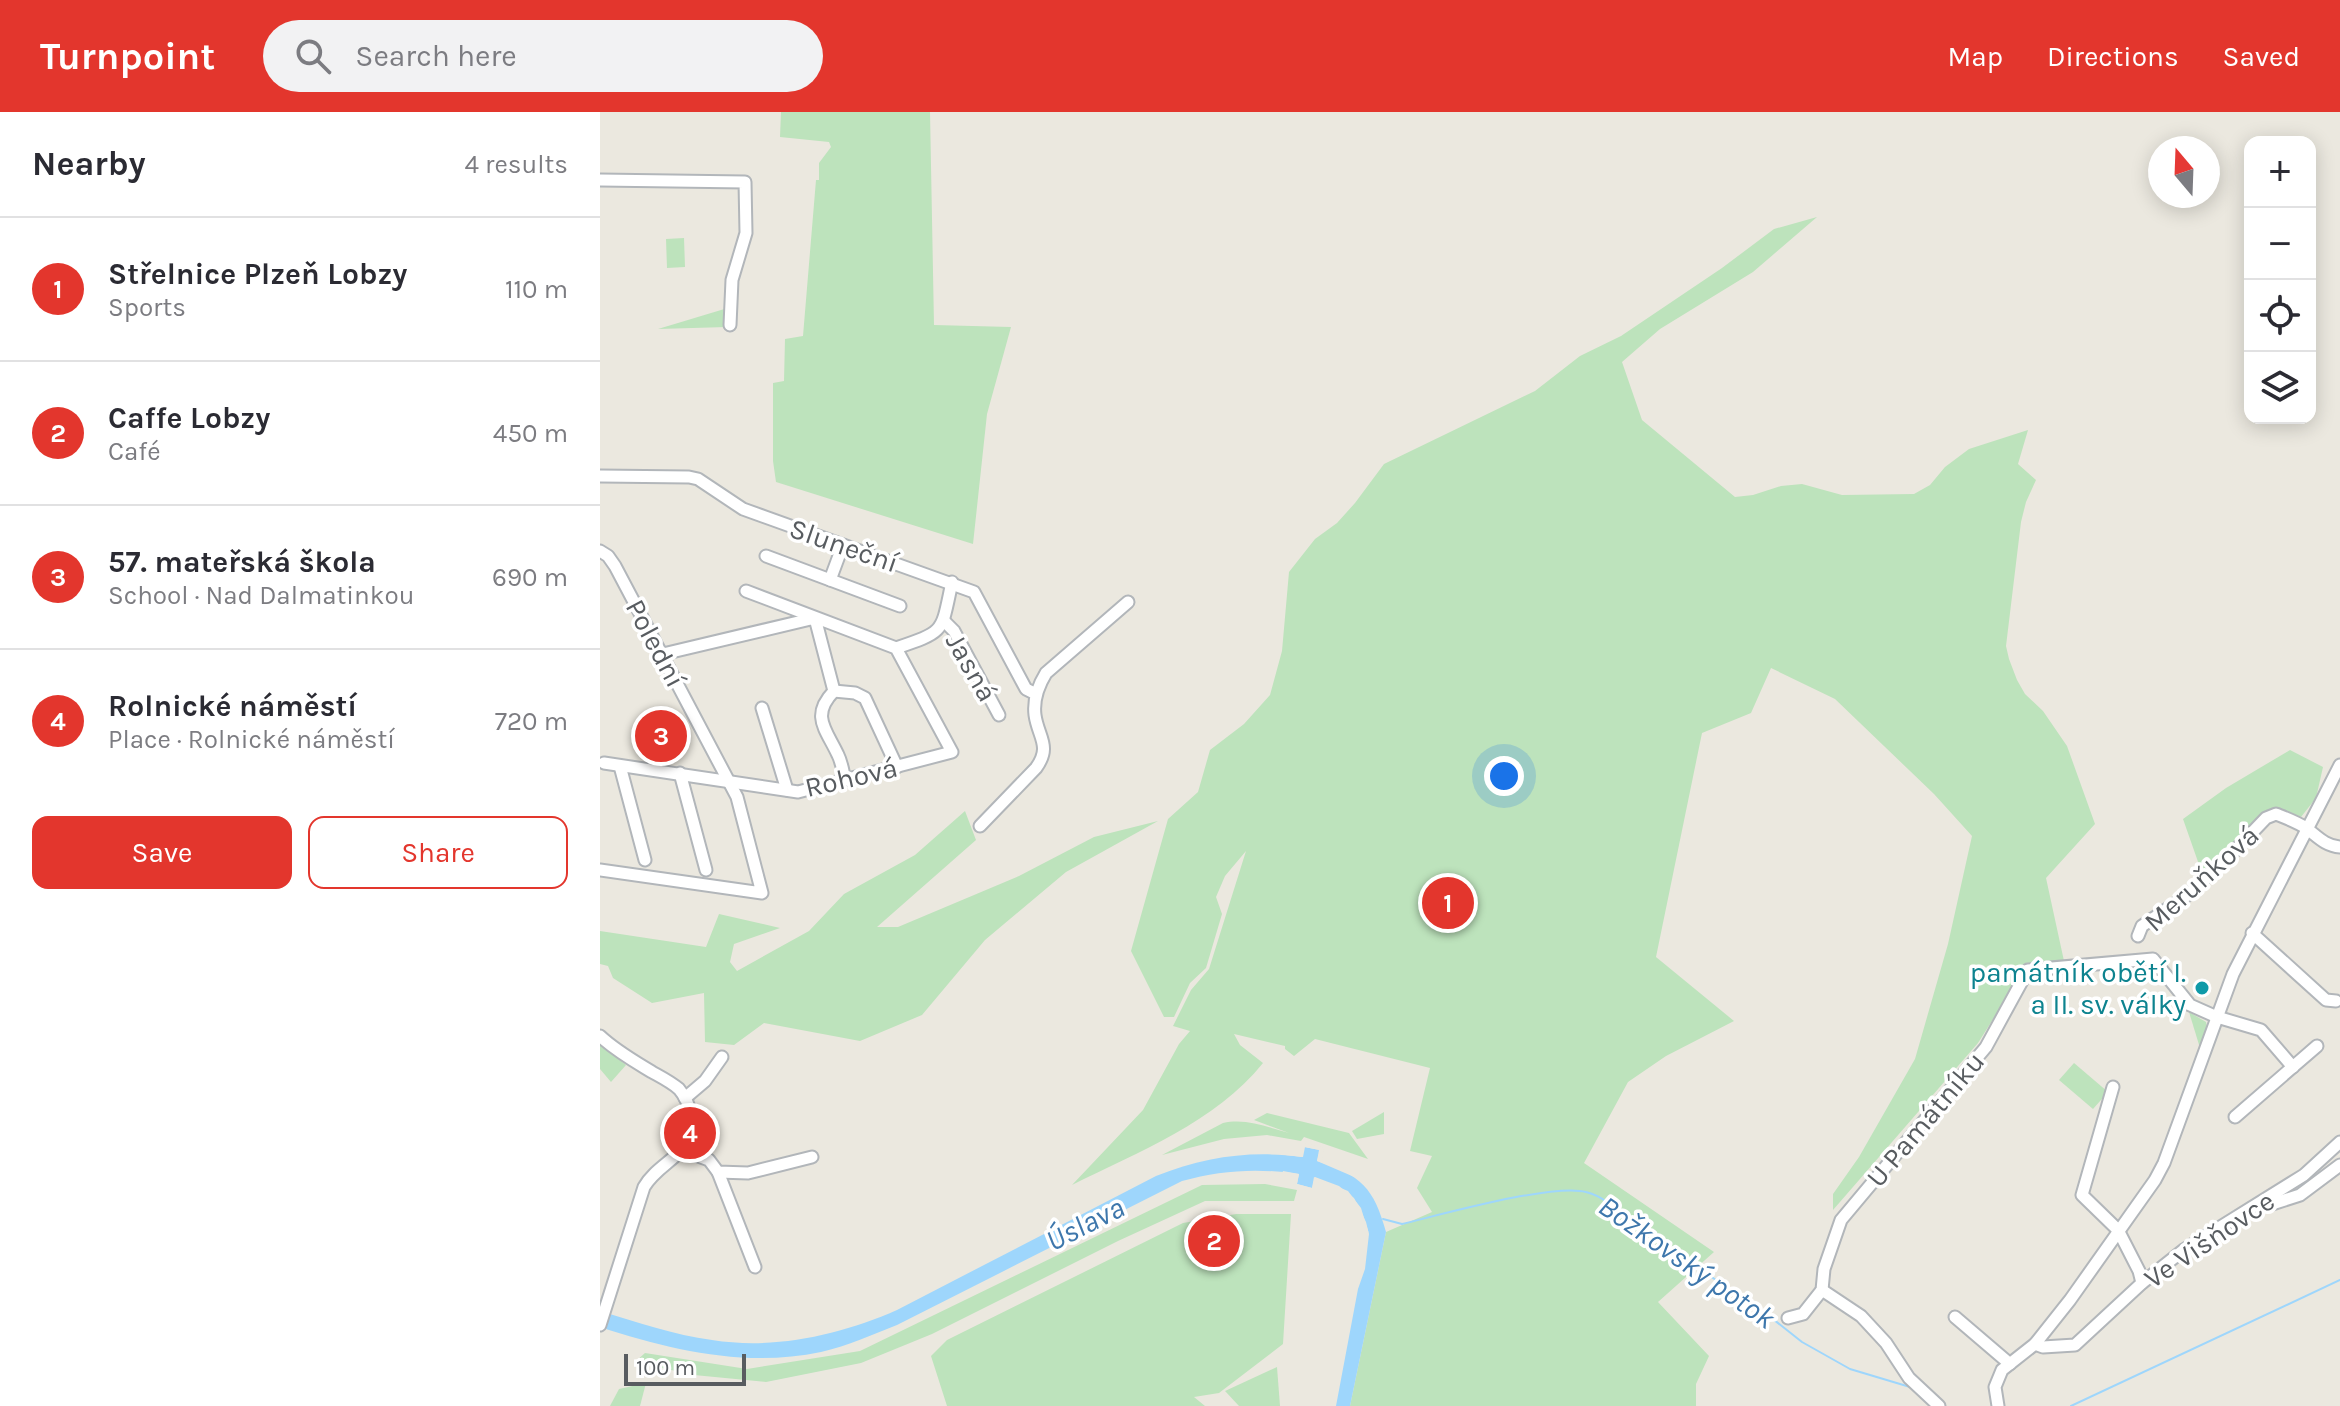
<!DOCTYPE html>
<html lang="en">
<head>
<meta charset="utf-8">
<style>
	body { margin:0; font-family:Karla,sans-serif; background:#f2f2f3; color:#2b2b33 }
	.controls { position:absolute; right:24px; top:24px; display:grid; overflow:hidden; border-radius:16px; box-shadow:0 4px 20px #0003 }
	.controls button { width:72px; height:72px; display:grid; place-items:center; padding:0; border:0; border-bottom:2px solid #e1e1e2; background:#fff; color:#2b2b33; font:40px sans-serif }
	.compass { position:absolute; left:1548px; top:24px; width:72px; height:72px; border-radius:50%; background:#fff; box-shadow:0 4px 20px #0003; rotate:341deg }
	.scale { position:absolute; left:24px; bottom:20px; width:122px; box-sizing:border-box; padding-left:8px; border:4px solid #585c60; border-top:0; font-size:22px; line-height:28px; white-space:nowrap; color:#585c60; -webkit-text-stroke:6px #fff; paint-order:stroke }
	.you { position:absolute; left:904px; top:664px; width:28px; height:28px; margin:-20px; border:6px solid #fff; border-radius:50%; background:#1a73e8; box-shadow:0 0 0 12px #1a73e833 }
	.badge { display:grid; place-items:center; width:52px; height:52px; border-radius:50%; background:#e3362d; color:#fff; font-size:26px; font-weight:700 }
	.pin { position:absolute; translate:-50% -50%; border:4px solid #fff; box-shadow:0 2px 8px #0006 }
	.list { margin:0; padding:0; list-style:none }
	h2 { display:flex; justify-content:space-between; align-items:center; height:104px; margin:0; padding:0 32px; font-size:34px }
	h2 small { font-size:26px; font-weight:400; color:#7c7c81 }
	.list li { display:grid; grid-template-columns:52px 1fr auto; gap:24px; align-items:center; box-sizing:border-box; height:144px; padding:0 32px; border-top:2px solid #e1e1e2 }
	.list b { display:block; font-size:30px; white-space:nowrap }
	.list p { margin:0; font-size:26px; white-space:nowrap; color:#7c7c81 }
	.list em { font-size:26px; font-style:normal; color:#7c7c81 }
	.actions { display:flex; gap:16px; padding:24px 32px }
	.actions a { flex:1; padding:18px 0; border:2px solid #e3362d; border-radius:16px; text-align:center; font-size:28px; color:#e3362d }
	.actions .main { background:#e3362d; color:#fff }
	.icon { flex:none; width:44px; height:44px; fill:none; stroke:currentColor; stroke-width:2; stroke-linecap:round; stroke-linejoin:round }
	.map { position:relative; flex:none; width:1740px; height:1294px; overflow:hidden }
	header { display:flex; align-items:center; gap:48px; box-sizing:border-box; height:112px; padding:0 40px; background:#e3362d; color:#fff }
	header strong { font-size:38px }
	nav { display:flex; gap:44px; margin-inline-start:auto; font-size:28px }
	.search { width:560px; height:72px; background:#f2f2f3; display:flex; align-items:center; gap:20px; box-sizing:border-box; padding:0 28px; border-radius:44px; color:#7c7c81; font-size:30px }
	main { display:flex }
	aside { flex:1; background:#fff }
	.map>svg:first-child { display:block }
</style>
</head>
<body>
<header>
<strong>Turnpoint</strong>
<div class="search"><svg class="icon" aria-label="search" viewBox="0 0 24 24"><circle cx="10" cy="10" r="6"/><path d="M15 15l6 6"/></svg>Search here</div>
<nav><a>Map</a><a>Directions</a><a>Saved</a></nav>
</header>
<main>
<aside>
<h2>Nearby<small>4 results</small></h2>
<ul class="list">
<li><span class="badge">1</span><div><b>Střelnice Plzeň Lobzy</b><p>Sports</p></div><em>110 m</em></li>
<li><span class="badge">2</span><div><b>Caffe Lobzy</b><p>Café</p></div><em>450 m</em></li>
<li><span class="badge">3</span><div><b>57. mateřská škola</b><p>School · Nad Dalmatinkou</p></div><em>690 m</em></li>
<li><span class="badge">4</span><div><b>Rolnické náměstí</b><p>Place · Rolnické náměstí</p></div><em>720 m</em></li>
</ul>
<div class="actions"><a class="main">Save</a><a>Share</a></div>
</aside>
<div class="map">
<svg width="1740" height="1294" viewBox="0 0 1740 1294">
	<rect width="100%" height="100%" fill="#ebe8df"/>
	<g fill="#bde3bc">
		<path d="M181,0H330L334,213L411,215L387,302L373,432L176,370L173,349V271L184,269L185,227L203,224L216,68H219V51L231,35L229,30L180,25Z"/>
		<path d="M1217,105L1153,160L1060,217L1022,250L1042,308L1135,385L1153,383L1181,374L1202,372L1242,383L1314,382L1330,373L1345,355L1369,337L1428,318L1418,352L1436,368L1426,390L1421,410L1406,534L1409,547L1417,568L1425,582L1443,599L1467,634L1495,712L1446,766L1464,849L1426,855L1378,931L1233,1098V1082L1259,1045L1315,947L1348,832L1372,724L1334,682L1235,587L1171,556L1151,601L1102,621L1056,845L1134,909L1066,944L1028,970L984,1051L1114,1140L1058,1190L1109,1244L1096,1272V1294H750L786,1120L832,1100L817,1076L832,1044L810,1039L830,956L715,927L694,944L685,937V934L634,922L640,933L663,951C616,1010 538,1040 472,1073L543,998L579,932L590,919L573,914L591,878L609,857L646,739L625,764L616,785L622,802L606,856L590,871L574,905H564L531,839L568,707L598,680L610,638L644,612L670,583L682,539L689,460L715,427L737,411L755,391L784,352L935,279L980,244L1021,224L1122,156L1174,117Z"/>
		<path d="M84,126L85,155L67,156L66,127Z"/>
		<path d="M131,195L127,215L58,217Z"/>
		<path d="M1690,638L1723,655L1716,686L1701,705L1684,698H1674L1603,764L1583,707L1626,676Z"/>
		<path d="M365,699L376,728L277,815H298L419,764L494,725L558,709L466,760L385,828L322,903L260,929L164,911L134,933L105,930L104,881L52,891L13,866L8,854L0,852V819L106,835L119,802L180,816L134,832L130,850L137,859L209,819L244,782L315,743Z"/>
		<path d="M1589,900L1606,910L1607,915L1600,936Z"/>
		<path d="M0,932L26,953L11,970L0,957Z"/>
		<path d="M1474,951L1508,980L1493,997L1459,968Z"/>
		<path d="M784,1000V1022L757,1027L752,1019Z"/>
		<path d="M667,1001L749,1021L768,1047L704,1025L701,1029L667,1023L624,1027L562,1043L623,1011C646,1006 667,1015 689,1021L654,1008Z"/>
		<path d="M665,1072L697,1078L694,1089H605L518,1129L332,1222L261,1251L166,1270L94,1263L35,1250L45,1241L147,1257L260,1239L602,1073Z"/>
		<path d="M636,1102H691L683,1232L619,1281L594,1285L605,1294H347L331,1244L347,1228L583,1111Z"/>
		<path d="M677,1255L680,1294H639L625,1279Z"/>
		<path d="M46,1271L40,1294H10L19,1277Z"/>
	</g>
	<path fill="#9ed6fc" d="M704,1035L720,1038L717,1049C761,1063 774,1076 786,1120L750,1294H736L758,1177L765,1157L769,1122L766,1110L754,1086L739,1074L715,1065L712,1076L697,1072L699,1062C658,1056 621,1058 582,1069L297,1213C272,1223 247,1234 221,1240C146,1256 71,1238 0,1215V1199C37,1210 74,1223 112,1228C175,1238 240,1223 297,1198L556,1064C605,1045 650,1038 702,1045Z"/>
	<g fill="#ebe8df">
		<path d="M704,1031L722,1035L724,1038L722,1047L762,1064L774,1078L787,1107L771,1080L759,1067L717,1049L719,1038L705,1035L703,1045L685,1043L686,1039L699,1041Z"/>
		<path d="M683,1059L699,1062L697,1072L712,1076L714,1065L748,1079L761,1096L769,1122L757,1098L745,1083L717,1070L713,1080L696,1076L693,1073L694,1065L682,1063Z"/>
	</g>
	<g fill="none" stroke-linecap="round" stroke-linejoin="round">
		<g stroke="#9ed6fc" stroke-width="2">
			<path d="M783,1107L802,1112C840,1103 953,1071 986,1080C1003,1084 1015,1096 1026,1108L1164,1200L1202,1230L1250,1257L1310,1275"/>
			<path d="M1471,1294L1740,1168"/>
		</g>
		<g stroke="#b2b6ba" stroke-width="15">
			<g id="minor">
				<path d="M0,68L145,70L146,121L132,168L130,213"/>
				<path d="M0,364L89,365L98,367L143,397L374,480L426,577L436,582"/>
				<path d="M0,439L8,444L15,454L137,685L162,781L0,758"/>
				<path d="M166,444L300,494"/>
				<path d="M230,468L243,433"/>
				<path d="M344,509L354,519L399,603"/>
				<path d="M296,536C346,519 341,521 352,470"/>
				<path d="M63,542L215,506L234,579"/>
				<path d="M234,579L255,581L265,586L297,655"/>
				<path d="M234,579C210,604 226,617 238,643C242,651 243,660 245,668"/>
				<path d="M162,596L187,678"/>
				<path d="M4,651L198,680L352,640L296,536L146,479"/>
				<path d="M20,654L45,748"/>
				<path d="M80,661L106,758"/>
				<path d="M380,714L436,656C452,634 438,625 435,603C433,587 438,574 446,561L528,490"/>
				<path d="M1652,821L1726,888L1736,889"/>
				<path d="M1538,824L1542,814L1585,785L1623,751L1666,706L1676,702C1686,706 1697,710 1706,716C1717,724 1725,734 1740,735"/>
				<path d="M0,924C16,939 34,949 52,960C61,965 71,970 79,977C90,990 97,1015 88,1030C76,1048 55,1056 44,1075L0,1213"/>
				<path d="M1513,975L1482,1083L1518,1118L1539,1159L1542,1171"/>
				<path d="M85,986L105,969L122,945"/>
				<path d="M1635,1005L1717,934"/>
				<path d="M82,1038L109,1048L118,1060L148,1061L212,1045"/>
				<path d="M118,1060L155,1155"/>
				<path d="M1664,1090L1669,1093L1700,1083L1740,1053"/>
				<path d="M1222,1178L1261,1204L1286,1231L1309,1266L1339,1294"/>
				<path d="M1355,1205L1410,1252"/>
				<path d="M1188,1206L1203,1202L1222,1178L1224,1157L1241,1108L1386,935L1428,858L1553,847L1590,893L1617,905L1661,918L1693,955"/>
				<path d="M1435,1232L1443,1235L1475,1233L1542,1171L1585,1137L1704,1063L1740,1030"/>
				<path d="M1398,1294L1395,1275L1402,1258L1435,1232L1470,1188L1555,1068L1564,1051L1633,862L1740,653"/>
			</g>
		</g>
		<use href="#minor" stroke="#fff" stroke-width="11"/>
	</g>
	<circle fill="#0f9aa8" stroke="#fff" stroke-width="3" cx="1602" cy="876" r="8"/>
	<g text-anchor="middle" stroke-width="7" stroke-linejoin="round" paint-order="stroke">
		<g font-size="28" fill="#585c60" stroke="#fff">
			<text transform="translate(244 433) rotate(19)" y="10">Sluneční</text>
			<text transform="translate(56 531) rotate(62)" y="10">Polední</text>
			<text transform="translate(372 555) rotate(60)" y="10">Jasná</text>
			<text transform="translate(251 665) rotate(-13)" y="10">Rohová</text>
			<text transform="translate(1601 766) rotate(-42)" y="10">Meruňková</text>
			<text transform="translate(1325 1007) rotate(-50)" y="10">U Památníku</text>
			<text transform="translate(1609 1127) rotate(-34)" y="10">Ve Višňovce</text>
		</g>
		<g font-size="28" fill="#0d838f" stroke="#fff" text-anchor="end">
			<text x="1586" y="870">památník obětí I.<tspan x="1586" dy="32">a II. sv. války</tspan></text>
		</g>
		<g font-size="30" font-style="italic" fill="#3e77ac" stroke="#fff">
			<text transform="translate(485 1112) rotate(-27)" y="10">Úslava</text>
			<text transform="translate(1087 1150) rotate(35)" y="10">Božkovský potok</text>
		</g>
	</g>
</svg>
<div class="controls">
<button>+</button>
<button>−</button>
<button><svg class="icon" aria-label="locate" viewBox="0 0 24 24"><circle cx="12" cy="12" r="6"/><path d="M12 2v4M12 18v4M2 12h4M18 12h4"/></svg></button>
<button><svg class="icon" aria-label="layers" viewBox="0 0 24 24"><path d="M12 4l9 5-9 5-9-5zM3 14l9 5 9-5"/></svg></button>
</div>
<svg class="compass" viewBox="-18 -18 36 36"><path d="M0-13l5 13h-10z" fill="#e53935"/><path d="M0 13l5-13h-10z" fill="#7c7c81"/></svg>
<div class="scale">100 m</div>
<div class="you"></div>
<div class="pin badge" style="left:848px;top:791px">1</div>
<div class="pin badge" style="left:614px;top:1129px">2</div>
<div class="pin badge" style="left:61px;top:624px">3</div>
<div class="pin badge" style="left:90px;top:1021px">4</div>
</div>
</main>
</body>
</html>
